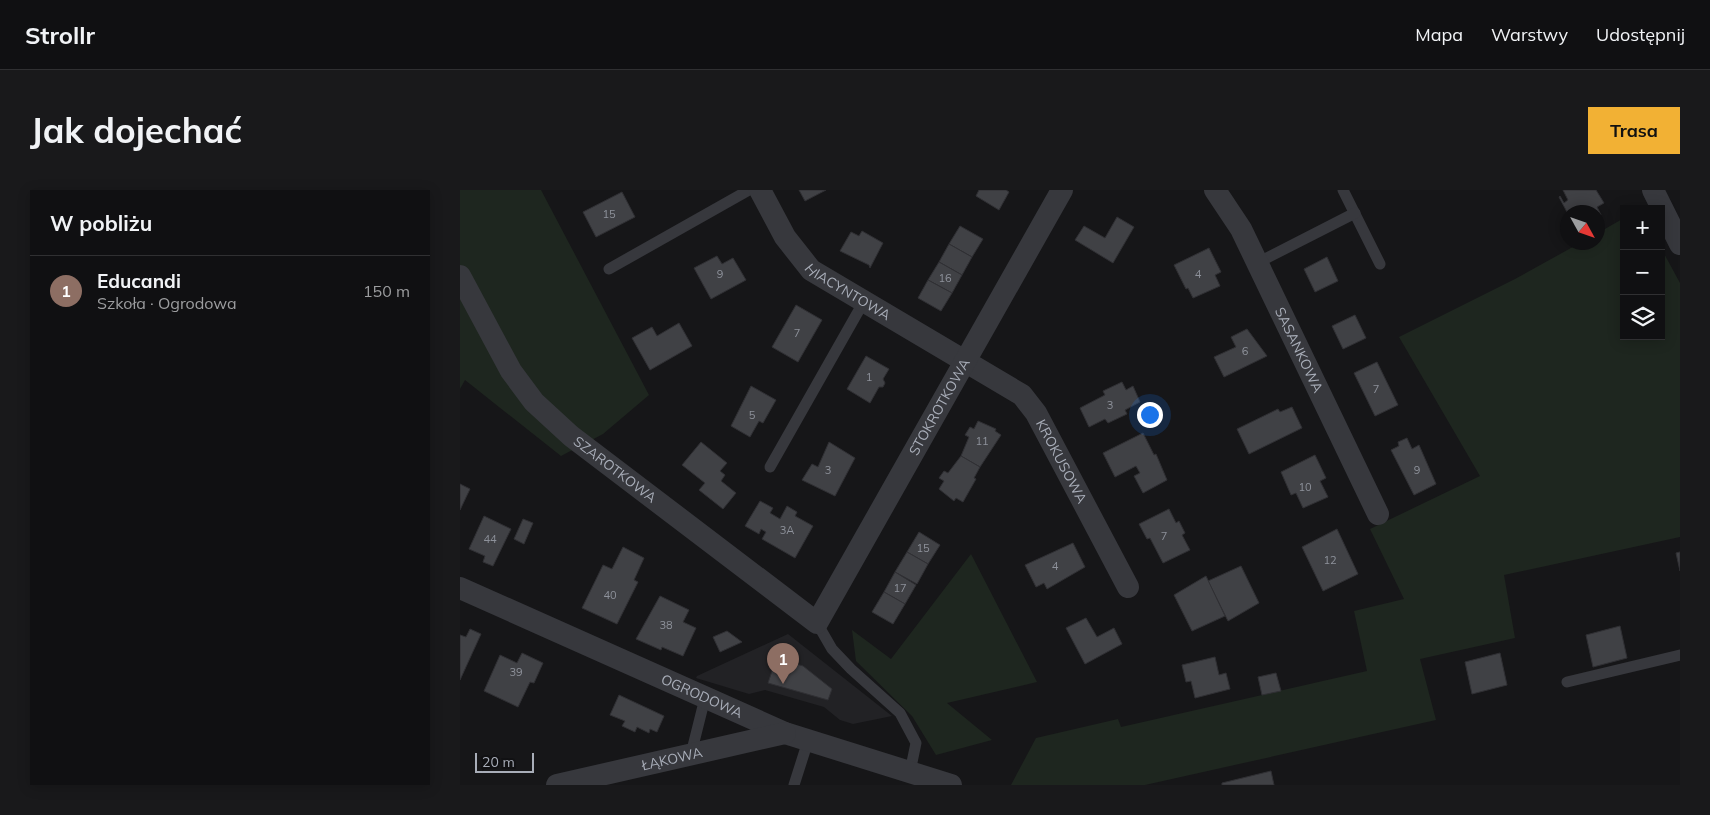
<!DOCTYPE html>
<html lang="pl">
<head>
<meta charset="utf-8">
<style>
	body { margin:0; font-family:Mulish,sans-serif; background:#19191b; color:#f1f3f6 }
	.controls { position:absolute; right:15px; top:15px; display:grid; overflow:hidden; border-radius:0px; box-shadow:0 2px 12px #0003 }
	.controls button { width:45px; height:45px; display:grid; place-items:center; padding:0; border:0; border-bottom:1px solid #303032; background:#101012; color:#f1f3f6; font:25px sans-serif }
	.compass { position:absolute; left:1100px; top:15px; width:45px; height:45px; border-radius:50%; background:#101012; box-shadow:0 2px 12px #0003; rotate:130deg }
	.scale { position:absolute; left:15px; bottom:12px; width:59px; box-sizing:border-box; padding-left:5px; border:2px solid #a8adb8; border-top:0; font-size:14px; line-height:18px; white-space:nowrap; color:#a8adb8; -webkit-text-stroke:4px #111113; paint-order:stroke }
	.you { position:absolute; left:689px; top:224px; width:18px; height:18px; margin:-12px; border:4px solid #fff; border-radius:50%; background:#1a73e8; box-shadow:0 0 0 8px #1a73e833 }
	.badge { display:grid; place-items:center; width:32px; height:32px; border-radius:50%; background:#f2b134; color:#fff; font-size:16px; font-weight:700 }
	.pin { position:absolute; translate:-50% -41px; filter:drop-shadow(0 1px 2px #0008) }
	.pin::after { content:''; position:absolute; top:26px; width:18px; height:15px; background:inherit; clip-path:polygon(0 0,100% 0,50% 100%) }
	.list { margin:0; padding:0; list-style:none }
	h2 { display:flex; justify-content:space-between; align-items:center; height:65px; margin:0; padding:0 20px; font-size:21px }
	h2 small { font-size:16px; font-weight:400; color:#9c9d9f }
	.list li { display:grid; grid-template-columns:32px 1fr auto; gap:15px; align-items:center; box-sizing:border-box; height:70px; padding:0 20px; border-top:1px solid #303032 }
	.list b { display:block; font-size:19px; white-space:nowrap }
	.list p { margin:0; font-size:16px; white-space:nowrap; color:#9c9d9f }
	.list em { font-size:16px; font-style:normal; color:#9c9d9f }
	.icon { flex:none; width:28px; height:28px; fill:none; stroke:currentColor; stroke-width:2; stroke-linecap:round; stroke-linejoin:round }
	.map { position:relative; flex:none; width:1220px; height:595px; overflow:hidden; border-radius:0px }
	header { display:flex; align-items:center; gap:30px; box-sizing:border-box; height:70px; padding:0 25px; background:#101012; border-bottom:1px solid #303032 }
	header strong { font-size:24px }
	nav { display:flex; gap:28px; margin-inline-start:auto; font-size:18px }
	.intro { display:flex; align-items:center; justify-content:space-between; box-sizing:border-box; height:120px; padding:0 30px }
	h1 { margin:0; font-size:35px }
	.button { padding:12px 22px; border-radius:0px; background:#f2b134; color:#111; font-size:18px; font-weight:700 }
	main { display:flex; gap:30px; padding:0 30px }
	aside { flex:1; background:#101012; border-radius:0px; box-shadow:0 2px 12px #0003 }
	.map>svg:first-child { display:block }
</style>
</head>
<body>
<header>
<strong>Strollr</strong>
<nav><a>Mapa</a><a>Warstwy</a><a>Udostępnij</a></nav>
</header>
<div class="intro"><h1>Jak dojechać</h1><a class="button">Trasa</a></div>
<main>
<aside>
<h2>W pobliżu<small></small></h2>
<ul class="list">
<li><span class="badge" style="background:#8d6e63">1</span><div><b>Educandi</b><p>Szkoła · Ogrodowa</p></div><em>150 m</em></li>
</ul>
</aside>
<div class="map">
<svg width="1220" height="595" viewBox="0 0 1220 595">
	<rect width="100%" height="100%" fill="#161618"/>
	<path fill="#222225" d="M328,444L432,526L393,534L380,530L364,517L305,500L289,504L236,488L237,486Z"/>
	<g fill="#1e261f">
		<path d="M0,0H81L189,205L143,244L101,266L5,190L0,199Z"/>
		<path d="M1164,28V146H1201V58L1220,93V347L1044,385L1055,448L960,469L976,530L685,595H551L576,548L658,529L661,537L907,481L894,421L944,409L910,339L1020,286L939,147L1055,89L1120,53L1138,52V43Z"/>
		<path d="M511,364L577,492L487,513L532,550L476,565L452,526L396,471L392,440L431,469Z"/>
	</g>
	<g fill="#404145" stroke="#303034">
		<path d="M339,0H366L345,11Z"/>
		<path d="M519,0H546L549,2L539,20L516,6Z"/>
		<path d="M1103,0H1136L1144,13L1137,17L1141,25L1138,27V22L1108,24L1099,7L1100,6L1104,13L1108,10Z"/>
		<path d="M162,2L175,27L136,47L123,22Z"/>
		<path d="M657,27L674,37L653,73L615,50L624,36L645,48Z"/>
		<path d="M500,36L523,49L512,67L489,54Z"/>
		<path d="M402,41L423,53L410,78L409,75L380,61L391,42L399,46Z"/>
		<path d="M489,54L512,67L502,85L479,72Z"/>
		<path d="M749,58L761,82L755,85L760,96L733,108L728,98L726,99L714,75Z"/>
		<path d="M257,66L262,74L273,68L286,90L251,109L234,78Z"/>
		<path d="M867,67L878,91L855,102L844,79Z"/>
		<path d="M479,72L502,85L492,103L468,90Z"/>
		<path d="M468,90L492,103L481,121L458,108Z"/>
		<path d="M336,115L362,130L338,172L312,157Z"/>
		<path d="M895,125L906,148L883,159L872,136Z"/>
		<path d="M219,133L232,156L190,180L172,148L192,137L197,146Z"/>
		<path d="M787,139L807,166L764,187L754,167L776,157L771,147Z"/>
		<path d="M406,166L429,179L423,189L425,193L423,197H419L410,213L387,199Z"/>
		<path d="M917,172L938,215L915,226L894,183Z"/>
		<path d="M662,192L666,200L673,196L680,212L665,220L667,224L648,233L645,229L629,237L620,218L645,205L643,201Z"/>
		<path d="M291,196L316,210L303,233L299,231L290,247L271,236Z"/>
		<path d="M832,217L842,238L789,264L777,239L818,219L820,222Z"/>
		<path d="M518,231L536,239L535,241L541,245L520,277L501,266L509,247L505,245L510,237L514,239Z"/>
		<path d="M683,243L694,265L696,264L707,290L683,303L674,286L680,283L676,276L655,287L643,263Z"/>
		<path d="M947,248L952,259L959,255L976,294L954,305L931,260L939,256L938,252Z"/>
		<path d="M241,252L267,273L260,281L265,285L261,291L276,303L263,319L239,300L245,293L222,275Z"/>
		<path d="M369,252L395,268L375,306L342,290L352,274L358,277Z"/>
		<path d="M855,265L866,288L860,291L868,307L843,318L836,303L831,305L821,282Z"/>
		<path d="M501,266L520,277L514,288L516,289L503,312L496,308L494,311L479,299L484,291L479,288L484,281L488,283Z"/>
		<path d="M0,294L10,299L0,320Z"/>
		<path d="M300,311L313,318L310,323L320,329L327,316L337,322L335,326L353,336L335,368L302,349L306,342L301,339L299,344L285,336Z"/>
		<path d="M709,319L716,333L719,331L725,343L722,345L730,360L703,373L690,348L687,349L679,334Z"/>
		<path d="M24,326L51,339L33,376L23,372L25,366L9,359Z"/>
		<path d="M63,329L73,333L64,354L54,349Z"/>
		<path d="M877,339L898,384L863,401L842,357Z"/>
		<path d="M459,342L480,355L468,374L447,362Z"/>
		<path d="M613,353L625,377L587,399L584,393L576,397L565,375Z"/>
		<path d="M163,357L184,368L174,390L178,392L157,434L122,418L143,375L152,379Z"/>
		<path d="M447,362L468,374L457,394L435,382Z"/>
		<path d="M1220,362V381L1216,363Z"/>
		<path d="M781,376L799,413L768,431L748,391Z"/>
		<path d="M435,382L456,395L445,414L424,402Z"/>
		<path d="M746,386L765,426L732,441L714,405Z"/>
		<path d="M424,402L445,414L433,434L412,422Z"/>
		<path d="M200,406L229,420L223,432L236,438L223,466L202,457L201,460L176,449Z"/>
		<path d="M626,428L637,447L654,438L662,454L625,474L606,438Z"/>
		<path d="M1160,436L1167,468L1133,477L1126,445Z"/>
		<path d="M10,439L21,444L0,490V445L6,447Z"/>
		<path d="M267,441L282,452L260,462L253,447Z"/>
		<path d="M62,463L83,473L74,493L70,492L58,517L24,501L40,465L57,473Z"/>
		<path d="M1040,463L1047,495L1012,504L1005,472Z"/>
		<path d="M755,467L759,485L766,483L770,499L735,508L731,491L726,492L722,475Z"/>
		<path d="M319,469L343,476L372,499L368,510L308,493L313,478L316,479Z"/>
		<path d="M816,483L821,501L802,505L798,487Z"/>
		<path d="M159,505L204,526L197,542L190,539L189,543L177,537L175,542L162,536L165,531L150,525Z"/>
		<path d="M811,581L814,595H762V593Z"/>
	</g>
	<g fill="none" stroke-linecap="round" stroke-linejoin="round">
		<g stroke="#37383d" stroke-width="11">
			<path d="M883,0L920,74"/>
			<path d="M797,73L895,23"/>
			<path d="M149,79L289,0"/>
			<path d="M310,277L403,113"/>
			<path d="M357,433L372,459L391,479L440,523L456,553L450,582"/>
			<path d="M1107,492L1220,465"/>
			<path d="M231,564L245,508"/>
			<path d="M334,595L348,551"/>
		</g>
		<g stroke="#37383d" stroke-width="22">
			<path id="s1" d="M300,0L325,47L351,80L562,205L576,223L668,397"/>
			<path id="s2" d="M755,0L781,39L918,324"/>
			<path d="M1193,0L1220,54"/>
			<path id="s3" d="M0,86L51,181L74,212L111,246L357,433L602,0"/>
			<path id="s4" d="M0,398L325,543L491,595"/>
			<path id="s5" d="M97,595L325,543"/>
		</g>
	</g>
	<g text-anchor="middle" stroke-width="4" stroke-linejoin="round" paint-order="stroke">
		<g font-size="11" fill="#8e929b">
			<text x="149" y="28">15</text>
			<text x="260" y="88">9</text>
			<text x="738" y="88">4</text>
			<text x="485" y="92">16</text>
			<text x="337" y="147">7</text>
			<text x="785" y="165">6</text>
			<text x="409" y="191">1</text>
			<text x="916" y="203">7</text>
			<text x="650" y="219">3</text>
			<text x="292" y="229">5</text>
			<text x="522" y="255">11</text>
			<text x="368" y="284">3</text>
			<text x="957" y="284">9</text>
			<text x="845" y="301">10</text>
			<text x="327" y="344">3A</text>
			<text x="704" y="350">7</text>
			<text x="30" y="353">44</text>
			<text x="463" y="362">15</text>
			<text x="870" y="374">12</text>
			<text x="595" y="380">4</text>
			<text x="440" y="402">17</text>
			<text x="150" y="409">40</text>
			<text x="206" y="439">38</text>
			<text x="56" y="486">39</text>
		</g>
		<g font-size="14" fill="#a8adb8" stroke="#111113">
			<text dy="5" stroke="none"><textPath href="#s1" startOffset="138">HIACYNTOWA</textPath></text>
			<text dy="5" stroke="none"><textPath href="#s2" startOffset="181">SASANKOWA</textPath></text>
			<text dy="5" stroke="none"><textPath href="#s3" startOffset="754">STOKROTKOWA</textPath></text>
			<text dy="5" stroke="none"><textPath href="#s1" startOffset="418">KROKUSOWA</textPath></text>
			<text dy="5" stroke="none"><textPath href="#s3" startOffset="252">SZAROTKOWA</textPath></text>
			<text dy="5" stroke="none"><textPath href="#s4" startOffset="265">OGRODOWA</textPath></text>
			<text dy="5" stroke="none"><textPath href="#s5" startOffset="118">ŁĄKOWA</textPath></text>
		</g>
	</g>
</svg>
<div class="controls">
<button>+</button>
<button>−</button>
<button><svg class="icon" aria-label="layers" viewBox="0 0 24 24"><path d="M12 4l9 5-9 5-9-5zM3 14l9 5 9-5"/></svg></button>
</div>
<svg class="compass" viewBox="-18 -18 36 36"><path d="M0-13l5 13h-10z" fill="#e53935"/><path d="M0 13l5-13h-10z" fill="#9c9d9f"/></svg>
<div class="scale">20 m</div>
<div class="you"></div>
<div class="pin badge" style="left:323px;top:494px;background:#8d6e63">1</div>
</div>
</main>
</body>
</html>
